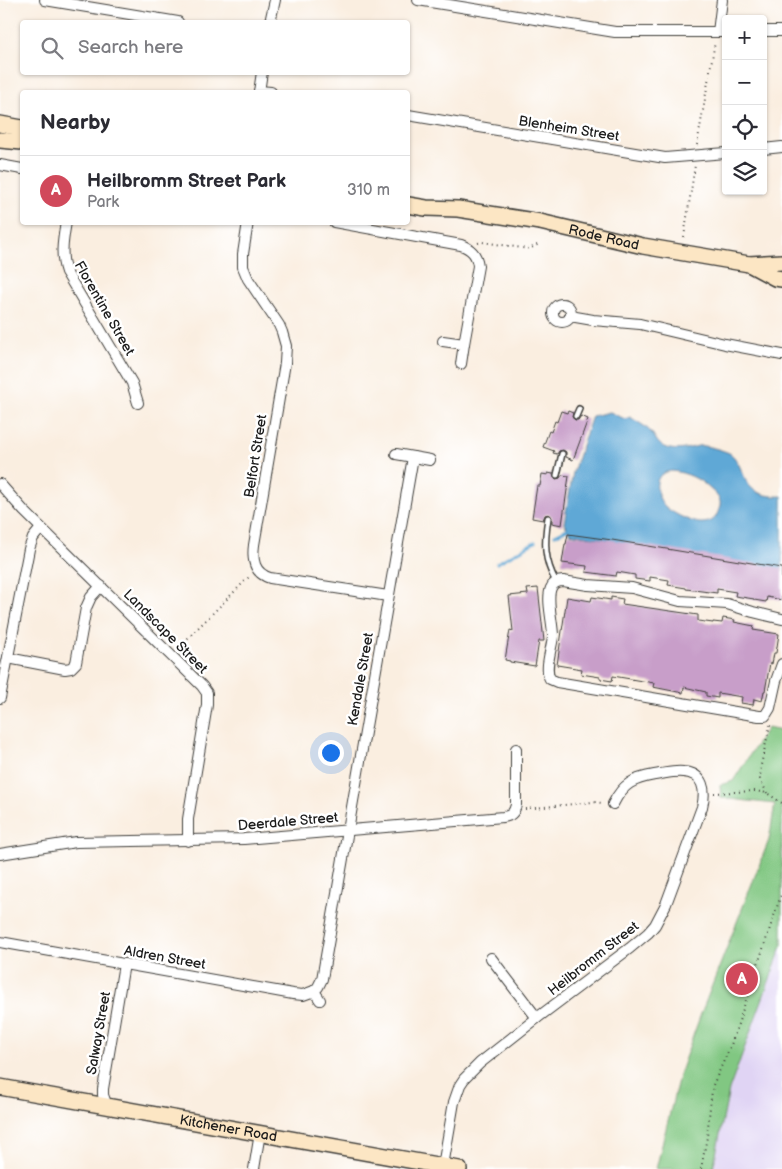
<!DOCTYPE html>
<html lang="en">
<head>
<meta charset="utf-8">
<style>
	body { margin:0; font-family:"Balsamiq Sans",sans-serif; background:#f7f7f7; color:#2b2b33 }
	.controls { position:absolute; right:15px; top:15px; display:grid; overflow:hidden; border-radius:5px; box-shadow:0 1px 4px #0004 }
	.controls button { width:45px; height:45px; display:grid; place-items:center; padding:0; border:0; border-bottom:1px solid #e1e1e2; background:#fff; color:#2b2b33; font:25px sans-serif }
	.you { position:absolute; left:330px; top:752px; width:18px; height:18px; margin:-12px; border:4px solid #fff; border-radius:50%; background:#1a73e8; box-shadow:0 0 0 8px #1a73e833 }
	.badge { display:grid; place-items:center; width:32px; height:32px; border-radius:50%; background:#d1495b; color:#fff; font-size:16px; font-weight:700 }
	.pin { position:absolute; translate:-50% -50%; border:2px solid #fff; box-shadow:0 1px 5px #0006 }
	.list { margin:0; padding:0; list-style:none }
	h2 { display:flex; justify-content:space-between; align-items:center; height:65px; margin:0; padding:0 20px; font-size:21px }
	h2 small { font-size:16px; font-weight:400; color:#7c7c81 }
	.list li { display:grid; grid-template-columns:32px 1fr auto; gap:15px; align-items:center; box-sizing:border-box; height:70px; padding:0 20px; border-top:1px solid #e1e1e2 }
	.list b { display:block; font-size:19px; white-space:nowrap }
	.list p { margin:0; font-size:16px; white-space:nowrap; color:#7c7c81 }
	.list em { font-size:16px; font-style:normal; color:#7c7c81 }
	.icon { flex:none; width:28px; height:28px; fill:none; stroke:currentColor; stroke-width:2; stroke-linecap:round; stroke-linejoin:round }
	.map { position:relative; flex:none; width:782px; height:1169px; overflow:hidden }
	.search { position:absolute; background:#fff; box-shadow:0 1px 4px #0004; left:20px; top:20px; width:390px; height:55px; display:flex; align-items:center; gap:12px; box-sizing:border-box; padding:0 18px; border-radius:5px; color:#7c7c81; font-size:19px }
	.panel { position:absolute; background:#fff; box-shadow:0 1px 4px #0004; left:20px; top:90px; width:390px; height:135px; border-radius:5px }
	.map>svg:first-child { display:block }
</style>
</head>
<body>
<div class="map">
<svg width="782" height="1169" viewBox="0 0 782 1169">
	<rect width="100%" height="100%" fill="#fff"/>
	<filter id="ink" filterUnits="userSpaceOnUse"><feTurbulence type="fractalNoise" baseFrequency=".02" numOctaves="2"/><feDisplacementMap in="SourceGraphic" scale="10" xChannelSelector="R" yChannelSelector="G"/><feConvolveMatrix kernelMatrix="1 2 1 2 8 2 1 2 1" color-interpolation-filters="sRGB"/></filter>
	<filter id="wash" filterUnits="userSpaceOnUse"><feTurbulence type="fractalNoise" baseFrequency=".0096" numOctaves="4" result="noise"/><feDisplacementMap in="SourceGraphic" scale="20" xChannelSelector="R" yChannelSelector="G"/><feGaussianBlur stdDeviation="1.12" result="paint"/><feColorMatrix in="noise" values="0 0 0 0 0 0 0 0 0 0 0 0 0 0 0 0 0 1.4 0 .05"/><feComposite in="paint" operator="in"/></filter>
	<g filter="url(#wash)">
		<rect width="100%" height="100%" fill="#faeee0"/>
		<path fill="#e0d4f4" d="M782,946V1169H713L729,1090Z"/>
		<path fill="#81c782" stroke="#4e724f" d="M767,728L782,731V946L729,1090L713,1169H656L680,1072L702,1011L769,840L775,804L721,798L720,785L733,781Z"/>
		<path fill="#5ea8d6" stroke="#3d6279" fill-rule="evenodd" d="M610,412L625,419L630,417C636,421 644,425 649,430C655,435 656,443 664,447C676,452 686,449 698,446C702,444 727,451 731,454C739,461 741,471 746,480C752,494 769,497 782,496V572L570,533L564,523L573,472L592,416ZM672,471C687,473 699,478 710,489C714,492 718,496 720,501C721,505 719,509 718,512C715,521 709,523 700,523C690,522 669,512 663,504C656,495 653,478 664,473C667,471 669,472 672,471Z"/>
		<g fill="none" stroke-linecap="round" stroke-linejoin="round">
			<g stroke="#5ea8d6" stroke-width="3">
				<path d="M555,535L567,529"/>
				<path d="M497,563L535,542"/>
			</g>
		</g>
		<g id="blocks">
			<g fill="#c89ec9">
				<path d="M561,411L567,413L568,411L573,413L572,417L575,420H578L581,416L588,419L573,460L566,457V452L563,450L559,451L557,454L553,453L554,451L543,447L549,431L551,432L555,421L557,422Z"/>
				<path d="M548,473L553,474L554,478L556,479L560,478L562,475L569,476L562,525L552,523V517L549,514L545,515L543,520L532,518L537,486H540L542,474L548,475Z"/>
				<path d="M568,534L612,540L782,568V600L767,597L766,602L754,600V599L735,596L736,592L717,589V593L686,589V588L668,585L669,580L650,577V581L635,579V575L617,572L616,576L586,572L587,566L562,563L565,544H566Z"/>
				<path d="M538,588L544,641H539L535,666L510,662V661L505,660L510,630L513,631L509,596L528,594L527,589Z"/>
				<path d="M567,597L591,601L592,597L611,600V597L623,599L622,604L698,615V621L713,623V622L722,623L723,618L735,620L734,622L754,626L753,630L779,634L776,653H774L772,664L770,663L765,691H764L762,701L754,699L753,705L741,703L742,697L718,693V698L706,696V692L684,687L683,693L653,687L654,683L613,676L612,681L600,679V677L581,674L582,669L557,665Z"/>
			</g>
		</g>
	</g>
	<g filter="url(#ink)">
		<use href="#blocks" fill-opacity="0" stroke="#3d3c39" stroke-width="1"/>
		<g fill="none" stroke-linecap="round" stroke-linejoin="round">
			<g stroke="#3d3c39" stroke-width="8">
				<g id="lane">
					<path d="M576,416L579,409"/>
					<path d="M557,475L562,454"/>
					<path d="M548,518C544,543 544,560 556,582"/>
				</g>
			</g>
			<g stroke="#3d3c39" stroke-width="12">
				<g id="street">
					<path d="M45,0L178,22"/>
					<path d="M418,0L615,32H726"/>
					<path d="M270,22L275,0"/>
					<path d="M763,31H782"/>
					<path d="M718,32L722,0"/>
					<path d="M259,91L271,92"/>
					<path d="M259,92L262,72"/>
					<path d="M408,115L665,158L726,153"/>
					<path d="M763,149L782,147"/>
					<path d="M0,165L22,169"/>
					<path d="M66,222C63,240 60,255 66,272L132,383L138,403"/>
					<path d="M248,222L243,254V267L248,279L279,325L282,332L286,346L285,363L254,545C252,560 254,573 270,578L388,596"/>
					<path d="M334,222L461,245C472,249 477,255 478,266L464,344"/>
					<circle cx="562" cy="313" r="9"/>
					<path d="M570,316L593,320L640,324L725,344L782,355"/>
					<path d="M443,341L464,344L461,364"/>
					<path d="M396,454L430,460"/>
					<path d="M0,484L24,511L202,686L207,693V705L188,819V841"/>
					<path d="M782,619L753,612L727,604L680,601L632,588L588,585L563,581C558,581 553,583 551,588C546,599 553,623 553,636C552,648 544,668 550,679L557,682L759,716H765L770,708L776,681L782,664"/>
					<path d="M8,658L65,669L71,668L76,663L86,608L91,597L101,586"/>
					<path d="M0,698L29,549L33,538L41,528"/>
					<path d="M0,854L76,842L244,839L503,817C511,816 514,813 516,805V749"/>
					<path d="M0,942L293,994L303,995L314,991L320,1000"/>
					<path d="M491,958L537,1018"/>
					<path d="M314,991L318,987L322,979L413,457"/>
					<path d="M107,1106L103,1095V1089L124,964"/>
					<path d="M443,1166L454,1102L460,1085L464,1079L480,1063L537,1018L630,948L648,933L655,925L666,904L702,807C706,791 704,773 683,772C676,771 667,773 660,774C650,776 639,777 630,783C622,788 617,796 613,804"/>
					<path d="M254,1169L260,1133"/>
				</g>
			</g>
			<g stroke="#3d3c39" stroke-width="18">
				<g id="secondary">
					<path d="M0,124L22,128"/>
					<path d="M0,140L22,142"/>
					<path id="s1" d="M408,205L426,208L458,209L540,222L643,246L749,264L782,262"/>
					<path d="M749,264L775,278L782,279"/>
					<path id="s2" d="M0,1087L459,1169"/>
				</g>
			</g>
			<g stroke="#3d3c39" stroke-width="2" stroke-dasharray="1 4" stroke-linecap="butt">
				<path d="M697,145L715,42"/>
				<path d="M684,237L695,165"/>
				<path d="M478,243L482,242L529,249L539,244"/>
				<path d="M177,649L250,576"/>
				<path d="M714,793L755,791L767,793L782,803"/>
				<path d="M767,793L760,779L761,765L770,725"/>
				<path d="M525,809L593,802L603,803"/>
				<path d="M701,1169L707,1137L711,1098L713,1085L731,1045L782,892"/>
			</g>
			<use href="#lane" stroke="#fff" stroke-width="5"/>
			<use href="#street" stroke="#fff" stroke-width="10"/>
			<use href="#secondary" stroke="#fce6c4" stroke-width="15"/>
		</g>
	</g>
	<g text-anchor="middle" stroke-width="5" stroke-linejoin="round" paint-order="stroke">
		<g font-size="14" fill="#1c1c1c" stroke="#fff">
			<text transform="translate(569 128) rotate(9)" y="5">Blenheim Street</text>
			<text dy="5" stroke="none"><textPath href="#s1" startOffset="199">Rode Road</textPath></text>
			<text transform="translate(105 308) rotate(60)" y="5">Florentine Street</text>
			<text transform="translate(255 456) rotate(-81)" y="5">Belfort Street</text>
			<text transform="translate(166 631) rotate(45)" y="5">Landscape Street</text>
			<text transform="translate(360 679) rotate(-80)" y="5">Kendale Street</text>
			<text transform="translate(288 821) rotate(-5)" y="5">Deerdale Street</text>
			<text transform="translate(165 957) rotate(10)" y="5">Aldren Street</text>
			<text transform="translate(593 958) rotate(-38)" y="5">Heilbromm Street</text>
			<text transform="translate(98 1033) rotate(-80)" y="5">Salway Street</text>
			<text dy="5" stroke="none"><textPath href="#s2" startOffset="232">Kitchener Road</textPath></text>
		</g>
	</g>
</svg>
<div class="controls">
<button>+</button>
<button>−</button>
<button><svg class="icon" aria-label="locate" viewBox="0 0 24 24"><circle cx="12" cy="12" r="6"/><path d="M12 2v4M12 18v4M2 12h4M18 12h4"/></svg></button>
<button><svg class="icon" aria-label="layers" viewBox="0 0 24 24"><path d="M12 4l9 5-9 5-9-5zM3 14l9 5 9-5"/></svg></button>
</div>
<div class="you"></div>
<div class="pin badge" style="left:742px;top:979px">A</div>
<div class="search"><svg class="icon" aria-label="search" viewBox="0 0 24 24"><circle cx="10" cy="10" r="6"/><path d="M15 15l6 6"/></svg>Search here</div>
<section class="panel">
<h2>Nearby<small></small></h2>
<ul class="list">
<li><span class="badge">A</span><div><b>Heilbromm Street Park</b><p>Park</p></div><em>310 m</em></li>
</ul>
</section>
</div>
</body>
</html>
